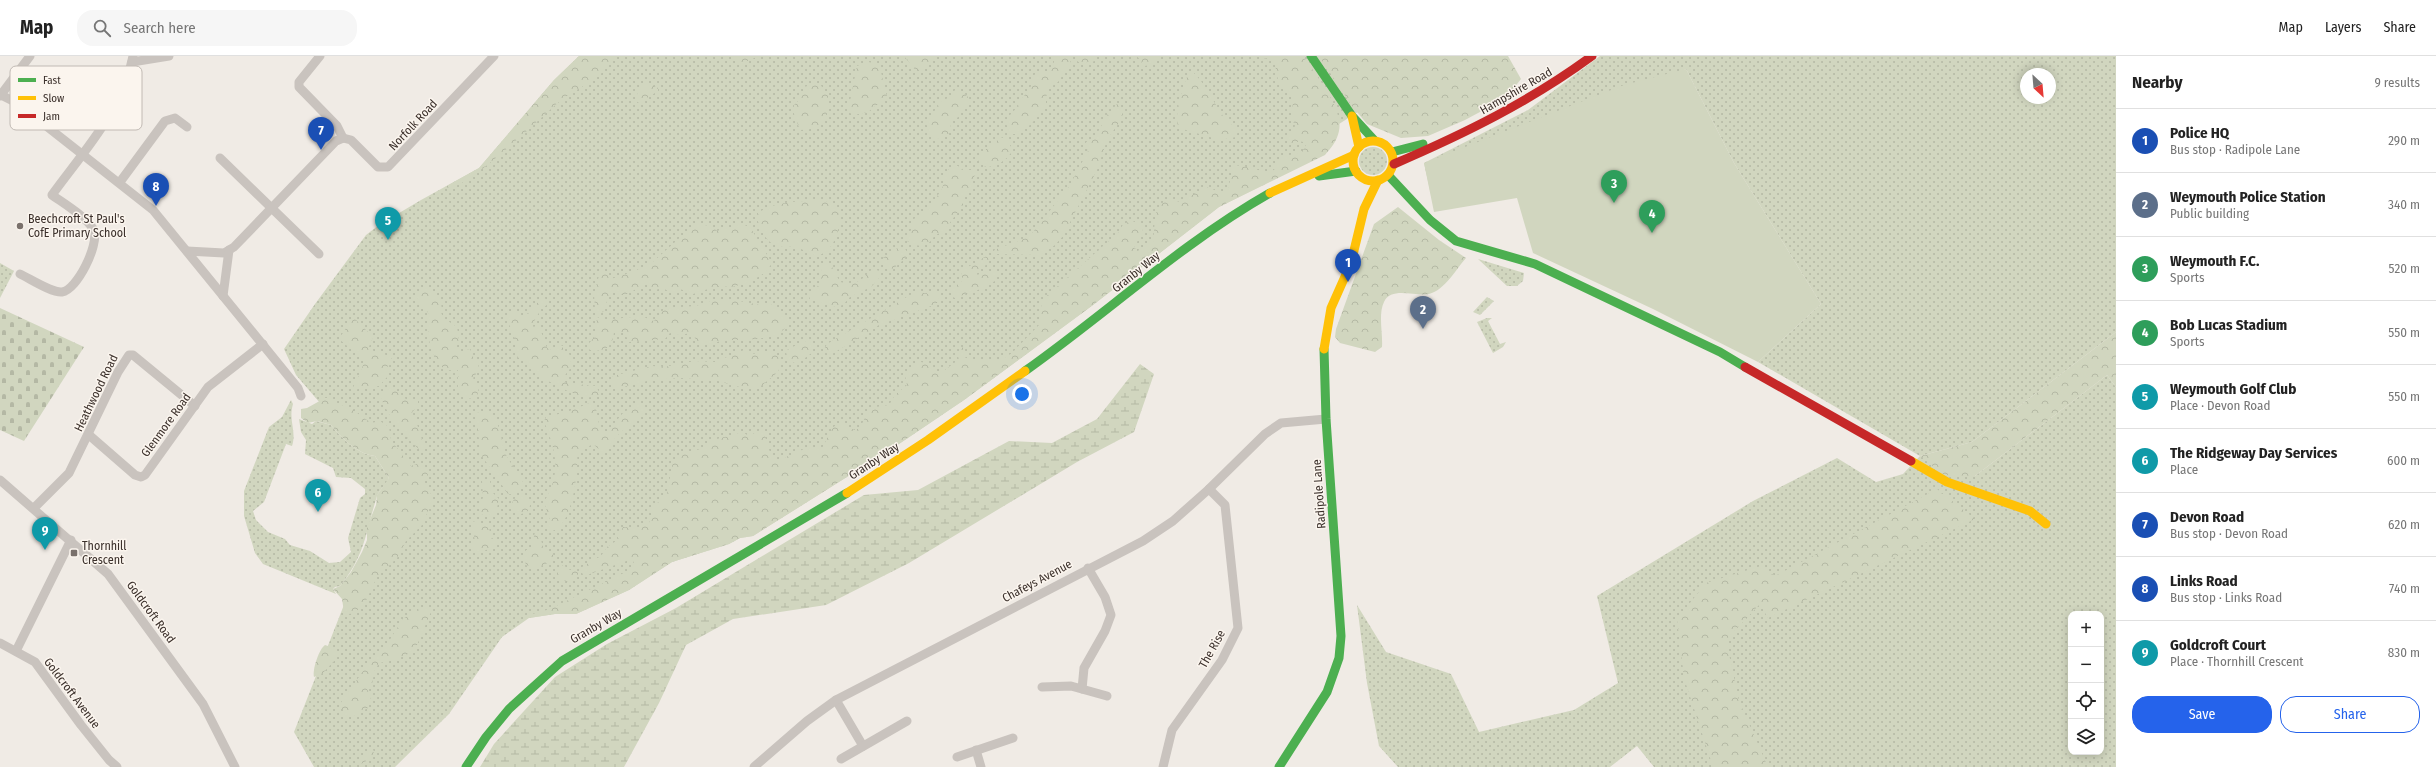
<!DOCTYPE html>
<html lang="en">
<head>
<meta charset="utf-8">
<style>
	body { margin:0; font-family:"Fira Sans Condensed",sans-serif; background:#f6f6f6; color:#222 }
	.controls { position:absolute; right:12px; bottom:12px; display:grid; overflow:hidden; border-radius:8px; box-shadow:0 2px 10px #0003 }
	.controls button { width:36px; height:36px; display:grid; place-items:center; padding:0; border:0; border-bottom:1px solid #e0e0e0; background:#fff; color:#222; font:20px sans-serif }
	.compass { position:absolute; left:2020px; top:12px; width:36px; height:36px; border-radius:50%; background:#fff; box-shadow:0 2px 10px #0003; rotate:154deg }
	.you { position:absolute; left:1022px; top:338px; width:14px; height:14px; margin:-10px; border:3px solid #fff; border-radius:50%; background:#1a73e8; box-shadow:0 0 0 6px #1a73e833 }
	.badge { display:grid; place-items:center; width:26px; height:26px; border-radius:50%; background:#2563eb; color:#fff; font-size:13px; font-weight:700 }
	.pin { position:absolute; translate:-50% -33px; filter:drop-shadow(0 1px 2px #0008) }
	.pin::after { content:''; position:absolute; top:21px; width:14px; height:12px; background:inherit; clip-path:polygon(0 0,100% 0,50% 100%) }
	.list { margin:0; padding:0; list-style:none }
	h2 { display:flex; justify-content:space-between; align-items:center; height:52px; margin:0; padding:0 16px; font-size:17px }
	h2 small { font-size:13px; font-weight:400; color:#767676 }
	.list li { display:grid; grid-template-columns:26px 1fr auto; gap:12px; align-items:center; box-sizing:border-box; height:64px; padding:0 16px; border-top:1px solid #e0e0e0 }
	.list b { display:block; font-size:15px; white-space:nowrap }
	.list p { margin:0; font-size:13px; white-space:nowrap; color:#767676 }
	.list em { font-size:13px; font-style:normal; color:#767676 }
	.actions { display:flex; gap:8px; padding:12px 16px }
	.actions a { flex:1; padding:9px 0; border:1px solid #2563eb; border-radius:16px; text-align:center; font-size:14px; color:#2563eb }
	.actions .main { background:#2563eb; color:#fff }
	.icon { flex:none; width:22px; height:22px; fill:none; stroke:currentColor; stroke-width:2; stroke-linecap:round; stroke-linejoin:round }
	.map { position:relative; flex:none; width:2116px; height:711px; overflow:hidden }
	header { display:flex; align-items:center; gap:24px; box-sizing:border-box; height:56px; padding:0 20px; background:#fff; border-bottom:1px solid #e0e0e0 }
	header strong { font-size:19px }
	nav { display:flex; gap:22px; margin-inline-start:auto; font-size:14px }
	.search { width:280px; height:36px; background:#f6f6f6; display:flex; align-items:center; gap:10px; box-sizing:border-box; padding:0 14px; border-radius:16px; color:#767676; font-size:15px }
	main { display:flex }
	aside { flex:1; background:#fff }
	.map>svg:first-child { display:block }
</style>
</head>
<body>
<header>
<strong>Map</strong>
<div class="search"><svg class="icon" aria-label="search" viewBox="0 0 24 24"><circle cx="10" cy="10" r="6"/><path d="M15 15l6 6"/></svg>Search here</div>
<nav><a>Map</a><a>Layers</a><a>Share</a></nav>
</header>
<main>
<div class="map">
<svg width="2116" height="711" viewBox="0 0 2116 711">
	<defs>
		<pattern id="grass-dots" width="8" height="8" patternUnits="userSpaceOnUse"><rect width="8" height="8" fill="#d1d6bf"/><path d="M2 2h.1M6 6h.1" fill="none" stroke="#b4b8a4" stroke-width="1.8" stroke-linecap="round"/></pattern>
		<pattern id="forest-crowns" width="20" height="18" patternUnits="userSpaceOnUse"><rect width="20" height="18" fill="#d1d6bf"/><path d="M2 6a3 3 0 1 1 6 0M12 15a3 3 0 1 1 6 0" fill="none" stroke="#b4b8a4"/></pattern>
		<pattern id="wetland-marsh" width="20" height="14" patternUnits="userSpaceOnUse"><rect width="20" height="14" fill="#d1d6bf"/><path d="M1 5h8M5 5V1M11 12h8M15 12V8" fill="none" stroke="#b4b8a4"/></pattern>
		<pattern id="cemetery-stones" width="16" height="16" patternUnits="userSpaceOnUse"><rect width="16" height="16" fill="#d1d6bf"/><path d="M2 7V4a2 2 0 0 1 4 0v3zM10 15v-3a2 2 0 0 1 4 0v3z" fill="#b4b8a4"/></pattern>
	</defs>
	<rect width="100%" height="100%" fill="#f0ebe5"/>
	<g fill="url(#grass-dots)" fill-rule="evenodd">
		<path d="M579,0H1508L1361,54L1339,68L1326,97L1219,151L1093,249L964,344L893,392L753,480L740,482L729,488L672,506L629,534L576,558H555L529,562L502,581L449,658L395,711H314L294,676L397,414L332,361L296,319L284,293L315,248L366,179L379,169L421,144L479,112L554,24Z"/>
		<path d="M1600,0H2116V276L1972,386L1920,400L1975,420L2107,319L2116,331V711H1654L1637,690L1610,711H1398L1379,690L1367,627L1357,549L1386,596L1451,618L1479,676L1574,654L1618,627L1597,540L1753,445L1837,402L1876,426L1903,418L1920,400L1758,306L1821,248L1734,107L1686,13L1432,143L1424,107L1528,54ZM2026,18H2050V42H2026ZM2071,558H2101V696H2071Z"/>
		<circle cx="1373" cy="105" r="14"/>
		<path d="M1478,203L1524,217L1523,225L1517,230H1507Z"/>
		<path d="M0,207L14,215L0,242Z"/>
		<path d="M1487,241L1494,245L1480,259L1473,256Z"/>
		<path d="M1487,262H1492L1488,265L1500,288L1506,286L1503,291L1493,297L1477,266Z"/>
		<path d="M291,344L293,348C288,365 297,375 292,390L286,388L264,446L253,455L256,464L268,476L285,483L290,489L310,495L329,507L340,506L351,496L348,482L360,442L365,438V433L351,422L336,421L333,412L305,398L306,384L301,376L299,363L312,368L316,365L331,369C340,381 359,399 375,400L389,422C386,429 380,433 377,440C366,475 365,500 340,530L335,531L333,533L336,538L263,508L255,497L244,460V435L269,371L282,361Z"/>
	</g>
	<g fill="url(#forest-crowns)">
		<path d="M579,0H615C610,7 604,16 597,21C585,30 571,36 559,46C543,59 460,141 445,131L479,112L554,24Z"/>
		<path d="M734,0H759L738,9L734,4Z"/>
		<path d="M904,0H937L925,11L916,15Z"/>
		<path d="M1055,0H1068L1071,7L1058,26L1049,32L1046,41V50L1041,57L1030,69L1016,78H1011C1001,64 1010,60 1018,50C1022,43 1023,39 1030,35L1032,23L1037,15H1048L1053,11Z"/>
		<path d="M1075,0H1097L1095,5L1081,8L1076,4Z"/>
		<path d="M1137,0H1155L1156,3L1150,9L1144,10Z"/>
		<path d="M1258,0H1303C1315,18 1344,53 1339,75C1337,85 1331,92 1325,99L1219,151L1093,249L964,344L893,392L753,480L740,482L729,488L672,506L629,534L576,558H555L529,562V559L550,553L636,511L632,503L587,519H583L581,514L583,510L601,500L607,491L616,485L623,471L638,472L649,467L654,450L667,438L673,405L683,397L701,393L710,385L742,376L749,380L760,374L764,377L772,403L777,405L804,393H821C827,388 831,364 843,368C847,369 850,373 855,374L860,372L868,355L876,351L889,349L895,339L907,329L905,319C920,296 925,309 941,317L958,304L960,291H963L964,301L969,303L1001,304L1012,297L1039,269L1042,244L1120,175L1123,168L1132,165L1141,168L1143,174L1134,192L1139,194L1153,186C1156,170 1150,137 1180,146L1206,131L1220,136L1228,135L1233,110C1243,107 1258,118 1274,114L1281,101L1302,96L1307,87L1299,85L1292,89L1287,84L1295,70L1292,62L1293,41L1279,28L1274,4L1269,1L1265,3Z"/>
		<path d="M1319,0H1508L1521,23L1506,42L1465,64L1428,80L1401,82L1367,68L1352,50Z"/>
		<path d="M868,6L879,8L887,41L868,56L854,59L850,57L849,50L857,10Z"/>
		<path d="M1193,16L1201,25L1223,60L1238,75L1236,81L1220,84L1179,72C1173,62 1183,28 1189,17Z"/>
		<path d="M648,27L658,32V35L639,47L636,45C638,36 637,29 648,27Z"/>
		<path d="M819,27L828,39C828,62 824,74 800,74L794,58V49L801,42L804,31Z"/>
		<path d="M958,33L968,41V49L963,52L960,60L950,66C953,76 947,83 937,83L930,79L926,67L942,44L949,42L955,34Z"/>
		<path d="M1118,47L1123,55L1122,62L1107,84L1097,114L1063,180L1055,189L1039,199L996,198L994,194L1029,181L1033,176L1070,129L1088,95L1086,86L1094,83L1108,58Z"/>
		<path d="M1000,81L1006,83L1013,94C1007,104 997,111 985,111L978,104L980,100L984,98L988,89L995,87Z"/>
		<path d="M958,110L964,114H976L977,117L973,122V131L963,140V149L943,176L935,179L931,185L922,190L907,188L914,163C927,155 937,143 943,130C945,125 944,119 947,115C950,111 953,110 958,110Z"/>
		<path d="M823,144L829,146L840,159C840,173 833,201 814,199C808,198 803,193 797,191C791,190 784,192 778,190C766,188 757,169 757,158C771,145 805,145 823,144Z"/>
		<path d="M1398,151L1439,184L1466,202C1456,213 1445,234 1429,238C1416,241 1391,230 1384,246C1378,258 1383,278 1382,291L1375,296L1340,287L1335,281L1336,273L1374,168Z"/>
		<path d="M695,168L712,170L717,175L741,168L750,171L772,207L766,216L750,226L732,231L717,230L693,238L680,233L671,237L663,232L655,234L647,228C637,230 632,238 622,239L618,235L610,237L603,256L598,257L595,254L594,238L600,216L607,217L611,223L635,215L654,205Z"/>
		<path d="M899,191H904L909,199L893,213L883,209V202Z"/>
		<path d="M988,199L990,200L987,208L972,220L992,215L995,217V225L978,234L954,242L952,238L953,232L963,224L961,218L963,214Z"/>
		<path d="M825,208L831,209L840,226C856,229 862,225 872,213L880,215L881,220L871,231L850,241L843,249L833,251L810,243L809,240L822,225L821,213Z"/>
		<path d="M423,232H427L441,244L442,261L457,271L459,284L455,295L460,296L470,293L474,303L478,306L479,314L473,322L479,331L477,341C468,344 464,343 458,336V314C430,320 426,276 429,258L416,241Z"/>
		<path d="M917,235L928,238L939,235L941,238L937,247L931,250L879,269L832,298L826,297L824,294L827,288Z"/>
		<path d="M542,242L546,243L548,248L541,253L531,271L539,270L547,292L553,294L560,289L563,290V294L570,299C573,316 569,311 563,323L566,327L596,330L600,338L597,341C581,344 552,328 539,319C535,316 532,311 528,308C523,304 520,304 516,299L517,290L508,265L510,258L514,256L519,261H524Z"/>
		<path d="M734,244L760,249L771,248L788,266C784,285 744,284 728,284C717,285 710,290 698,287L692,277L678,279L670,277L665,283L629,286L624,276H614C613,290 605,297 590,294L587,290L595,280L597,261L605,264L641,260L654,265L665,252L696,250L710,245Z"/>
		<path d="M353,261L373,281L368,293L392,301V307L387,311L388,320L379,330L352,334L365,305L339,283Z"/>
		<path d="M2116,276V331L2107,319L1975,420L1944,419L1920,400L1972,386Z"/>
		<path d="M808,284L813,287V296L797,308L788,304L786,296L788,293Z"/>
		<path d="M744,294L750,298L773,296L777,299L781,308L778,316L760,331L747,333L718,325L681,322L651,324L615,333L611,325L613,320L652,310L664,311L695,305L715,306Z"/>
		<path d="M391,330L408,345H418V350L412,356L420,376L424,393L420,394C402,378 389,362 380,340L385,332Z"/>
		<path d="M325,342H331L334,347L349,351L371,367L380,365L389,371L391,384L411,410L417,408L426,414L428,419L423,426L433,441L423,468L406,485L397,502L377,521L363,551L350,558L344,556L342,543L333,533L340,530L351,516L362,496L367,484V471L376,449L377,439L389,422L375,400C359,399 340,381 331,369L317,365L308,367L301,362V353L307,352Z"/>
		<path d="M592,346L595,348L599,368L606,377L623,357L640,346L645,357C633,368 614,377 608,395L603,397L593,388L577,397C579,415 572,471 552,475L548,469L550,464L544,446C562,416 556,396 544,365L546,361L567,356Z"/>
		<path d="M480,356C503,356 499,384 506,399C511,408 517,417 523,426C523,434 515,439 508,438L482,400L476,367L477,357Z"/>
		<path d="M486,423L490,425L492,436L499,443L495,461L487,458L481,459L479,455L483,441L482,425Z"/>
		<path d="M1937,433L1975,463L1768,562L1760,548L1726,584L1739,645L1768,711H1713L1684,622L1677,563L1706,527L1761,510L1775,520Z"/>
		<circle cx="521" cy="449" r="9"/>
		<path d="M476,465L478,467L489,468L490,480L497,486L493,492L479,496L471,492L475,485L471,466Z"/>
		<path d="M535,476L539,477L543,491L553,499L554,503L537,513L526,509L524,502L526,494H531Z"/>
		<path d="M563,509L570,514L576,513L578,516V519L569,526L558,523L557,515Z"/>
		<path d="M428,550L431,556L417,589L412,596L395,604L379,607L374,616L372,629L367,633L371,641L368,652L353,660L345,659L340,648L368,608L389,585L403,563L414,555Z"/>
		<path d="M325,589L334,592L336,603L322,618L314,621C312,614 319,593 325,589Z"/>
		<path d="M370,692L374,695L372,702L359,709L358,705Z"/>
	</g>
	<path fill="url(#wetland-marsh)" d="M1140,308L1154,318L1134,376L1077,406L909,507L826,549L733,563L686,589L659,647L624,711H480L494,688L555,621L607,588L676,552L864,439L918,434L1009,385L1052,387L1097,363Z"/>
	<path fill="url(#cemetery-stones)" d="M0,252L84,291L24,385L0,374Z"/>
	<path fill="#d1d6bf" d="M1686,13L1734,107L1821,248L1758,306L1653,253L1533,197L1517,142L1434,156L1424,107L1624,29Z"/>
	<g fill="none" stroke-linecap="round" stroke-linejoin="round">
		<g stroke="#c9c3be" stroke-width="9">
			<path d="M320,0L299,26V31L337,70L343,82"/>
			<path d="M132,6L169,0"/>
			<path d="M1,39L17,47L153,154L298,332L301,340"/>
			<path d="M0,40L30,0"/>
			<path d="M343,82L351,84L378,111H388L494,0"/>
			<path d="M220,102L319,198"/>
			<path d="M120,126L165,65L175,62L187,71"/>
			<path d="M187,195L224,197L234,191L336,85L343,82"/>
			<path d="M20,218C29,222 52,237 62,236C77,234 99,189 94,175C90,163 63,147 52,139C83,96 123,54 133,0"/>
			<path d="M223,240L229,194"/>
			<path d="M89,379L135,419L141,421L145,419L208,331L263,288"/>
			<path d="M0,424L108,518L203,648L235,711"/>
			<path d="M34,452L69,417L118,316L129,299H133L195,350"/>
			<path d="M0,587L35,606L81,669L109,704L117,711"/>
			<path d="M16,595L71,484"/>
			<path d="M1042,631L1071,630L1107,640"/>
			<path d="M1082,633L1084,612L1105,575L1111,559L1105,541L1088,512"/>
			<path d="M836,644L863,690"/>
			<path d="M976,694L981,711"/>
			<path d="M957,701L1013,682"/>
			<path d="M841,703L907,665"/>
			<path d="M754,711L807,665L836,644L1143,485L1173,465L1209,433L1265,378L1281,367L1326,363"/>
			<path d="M1163,711L1172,674L1222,604L1238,572L1225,449L1209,433"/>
		</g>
		<g stroke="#4caf50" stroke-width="9">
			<path d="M1311,0L1352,60L1374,84"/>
			<path d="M1392,96L1423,88"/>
			<path d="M1388,119L1430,164L1456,185L1535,208L1720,296L1745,311"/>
			<path d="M1319,120L1356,115"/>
			<path d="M1025,315C1107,257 1182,187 1270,137"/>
			<path d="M466,711L486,681L509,653L562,605L847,437"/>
			<path d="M1279,711L1327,636L1339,602L1341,580L1326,363L1324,293"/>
		</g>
		<g stroke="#ffc107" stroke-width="9">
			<path d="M1352,60L1359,91"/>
			<circle cx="1373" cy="105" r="20"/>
			<path d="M1270,137L1354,99"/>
			<path d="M1324,293L1331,252L1351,207L1364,153L1378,124"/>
			<path d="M1911,405L1947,426L2030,455L2046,468"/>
			<path d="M847,437L928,384L1025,315"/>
		</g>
		<g stroke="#c62828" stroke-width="9">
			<path d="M1394,108C1464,78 1531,45 1592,0"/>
			<path d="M1745,311L1911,405"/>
		</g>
	</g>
	<g fill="#7a716c" stroke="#fbf5ee" stroke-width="1.5">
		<circle cx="20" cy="170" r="4"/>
		<rect x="70" y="493" width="8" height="8" rx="2"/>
	</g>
	<g text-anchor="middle" stroke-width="3" stroke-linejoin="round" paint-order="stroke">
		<g font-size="12" fill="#3b302b" stroke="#fbf5ee">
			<text transform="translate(1516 35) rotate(-30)" y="4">Hampshire Road</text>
			<text transform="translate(413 69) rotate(-47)" y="4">Norfolk Road</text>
			<text transform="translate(1136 216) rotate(-39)" y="4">Granby Way</text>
			<text transform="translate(96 337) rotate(-64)" y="4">Heathwood Road</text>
			<text transform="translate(166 369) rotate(-54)" y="4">Glenmore Road</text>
			<text transform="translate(874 405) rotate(-33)" y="4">Granby Way</text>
			<text transform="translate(1319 438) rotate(-94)" y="4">Radipole Lane</text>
			<text transform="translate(1037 525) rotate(-28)" y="4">Chafeys Avenue</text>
			<text transform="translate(151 556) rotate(54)" y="4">Goldcroft Road</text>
			<text transform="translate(596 570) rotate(-30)" y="4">Granby Way</text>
			<text transform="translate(1212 593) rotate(-61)" y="4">The Rise</text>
			<text transform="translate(72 637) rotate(53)" y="4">Goldcroft Avenue</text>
		</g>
		<g font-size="12" fill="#3b302b" stroke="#fbf5ee" text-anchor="start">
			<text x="28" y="167">Beechcroft St Paul's<tspan x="28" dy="14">CofE Primary School</tspan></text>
			<text x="82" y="494">Thornhill<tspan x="82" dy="14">Crescent</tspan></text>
		</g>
	</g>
	<rect x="10" y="10" width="132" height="64" rx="6" fill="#fbf5ee" stroke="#c1bab4" stroke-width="1"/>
	<rect x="18" y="22" width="18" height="4" fill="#4caf50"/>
	<rect x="18" y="40" width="18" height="4" fill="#ffc107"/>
	<rect x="18" y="58" width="18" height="4" fill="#c62828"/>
	<g font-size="11" fill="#3b302b">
		<text x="43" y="28">Fast</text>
		<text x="43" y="46">Slow</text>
		<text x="43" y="64">Jam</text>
	</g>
</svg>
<div class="controls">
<button>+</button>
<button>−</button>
<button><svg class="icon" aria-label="locate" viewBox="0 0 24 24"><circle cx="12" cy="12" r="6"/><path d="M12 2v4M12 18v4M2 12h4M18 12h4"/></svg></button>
<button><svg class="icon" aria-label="layers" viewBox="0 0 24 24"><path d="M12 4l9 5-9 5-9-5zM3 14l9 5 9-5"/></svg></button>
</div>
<svg class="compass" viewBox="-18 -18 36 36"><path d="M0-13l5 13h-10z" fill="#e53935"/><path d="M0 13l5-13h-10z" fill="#767676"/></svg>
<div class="you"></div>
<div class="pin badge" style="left:1348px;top:226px;background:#1a4fb4">1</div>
<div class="pin badge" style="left:1423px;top:273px;background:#5c6f8a">2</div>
<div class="pin badge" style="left:1614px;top:147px;background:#2e9e5b">3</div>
<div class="pin badge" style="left:1652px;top:177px;background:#2e9e5b">4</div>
<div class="pin badge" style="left:388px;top:184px;background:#0f9aa8">5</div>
<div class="pin badge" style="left:318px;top:456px;background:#0f9aa8">6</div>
<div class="pin badge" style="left:321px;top:94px;background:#1a4fb4">7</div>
<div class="pin badge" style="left:156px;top:150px;background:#1a4fb4">8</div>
<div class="pin badge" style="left:45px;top:494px;background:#0f9aa8">9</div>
</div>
<aside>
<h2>Nearby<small>9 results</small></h2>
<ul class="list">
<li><span class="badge" style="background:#1a4fb4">1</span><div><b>Police HQ</b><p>Bus stop · Radipole Lane</p></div><em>290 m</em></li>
<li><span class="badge" style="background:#5c6f8a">2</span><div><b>Weymouth Police Station</b><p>Public building</p></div><em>340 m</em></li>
<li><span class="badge" style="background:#2e9e5b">3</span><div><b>Weymouth F.C.</b><p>Sports</p></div><em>520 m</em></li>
<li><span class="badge" style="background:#2e9e5b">4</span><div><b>Bob Lucas Stadium</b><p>Sports</p></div><em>550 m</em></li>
<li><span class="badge" style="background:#0f9aa8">5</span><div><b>Weymouth Golf Club</b><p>Place · Devon Road</p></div><em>550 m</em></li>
<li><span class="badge" style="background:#0f9aa8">6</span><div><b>The Ridgeway Day Services</b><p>Place</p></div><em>600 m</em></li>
<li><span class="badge" style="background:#1a4fb4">7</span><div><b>Devon Road</b><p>Bus stop · Devon Road</p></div><em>620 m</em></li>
<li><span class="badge" style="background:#1a4fb4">8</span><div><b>Links Road</b><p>Bus stop · Links Road</p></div><em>740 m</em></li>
<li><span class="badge" style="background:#0f9aa8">9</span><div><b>Goldcroft Court</b><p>Place · Thornhill Crescent</p></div><em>830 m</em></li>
</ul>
<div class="actions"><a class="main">Save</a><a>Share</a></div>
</aside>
</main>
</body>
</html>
